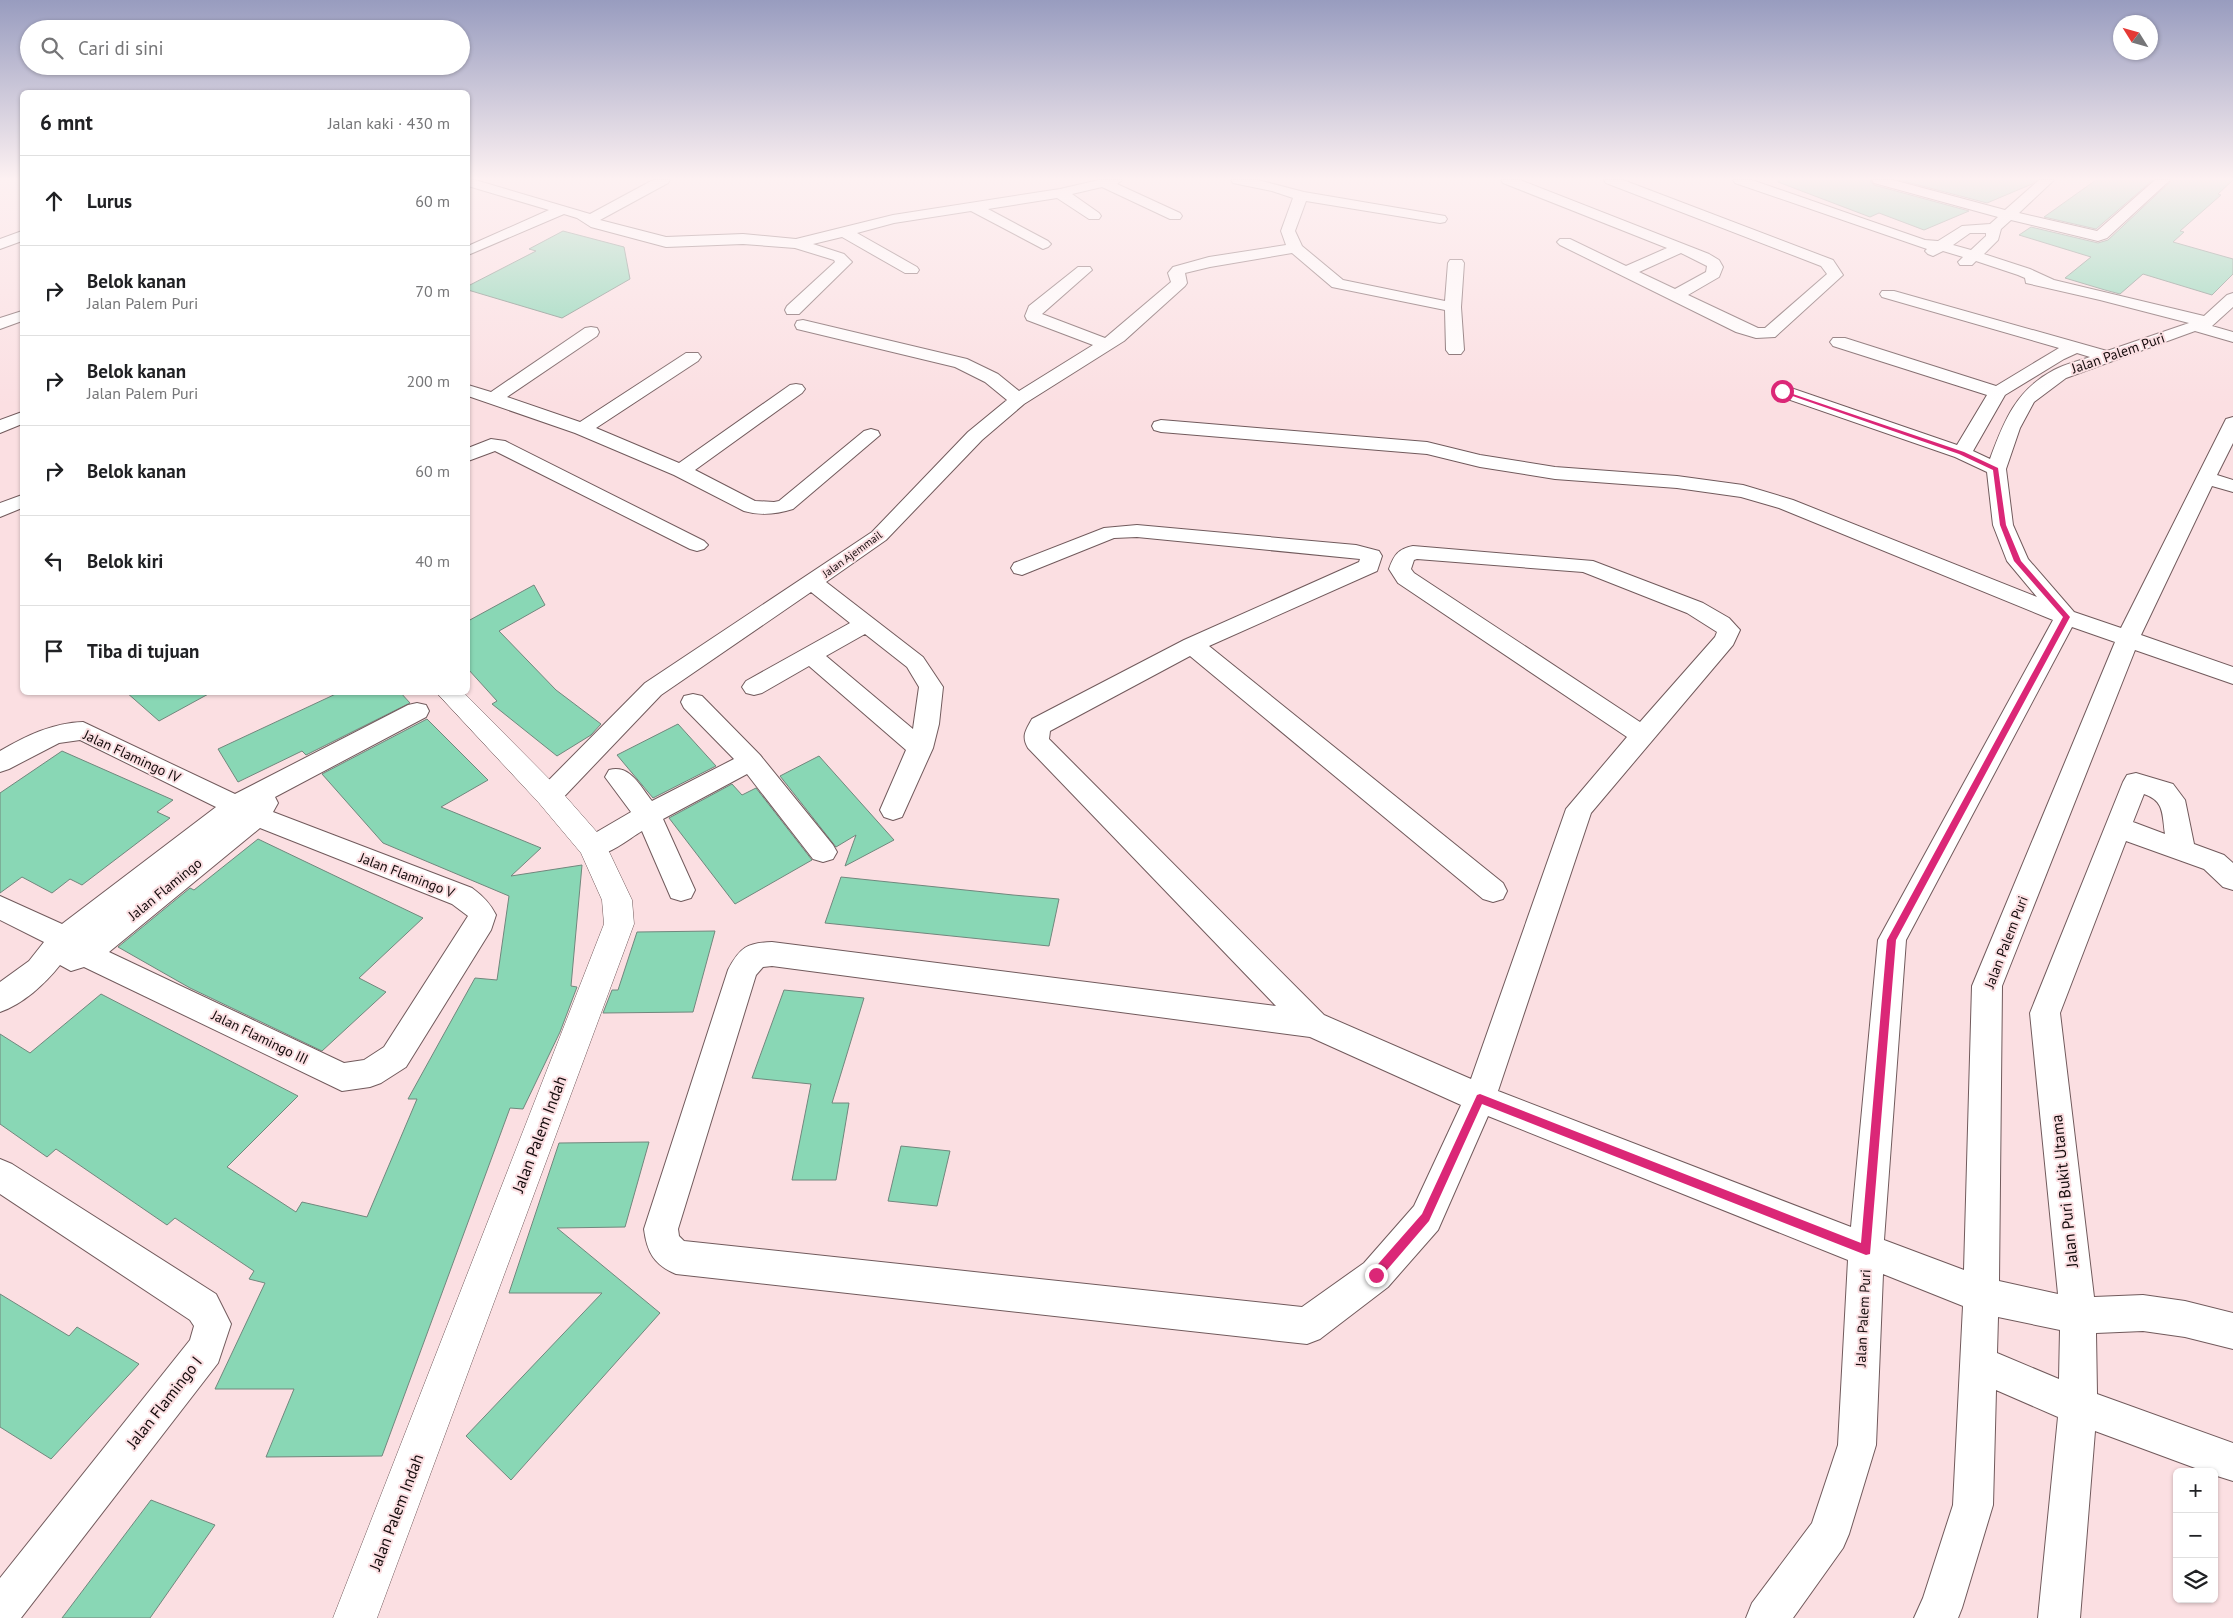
<!DOCTYPE html>
<html lang="id">
<head>
<meta charset="utf-8">
<style>
	body { margin:0; font-family:"PT Sans",sans-serif; background:#f6f6f6; color:#202124 }
	.controls { position:absolute; right:15px; bottom:15px; display:grid; overflow:hidden; border-radius:8px; box-shadow:0 1px 4px #0004 }
	.controls button { width:45px; height:45px; display:grid; place-items:center; padding:0; border:0; border-bottom:1px solid #e0e0e0; background:#fff; color:#202124; font:25px sans-serif }
	.compass { position:absolute; left:2113px; top:15px; width:45px; height:45px; border-radius:50%; background:#fff; box-shadow:0 1px 4px #0004; rotate:307deg }
	.stop { position:absolute; width:15px; height:15px; margin:-11px; border:4px solid #db2777; border-radius:50%; background:#fff }
	.stop.end { background:#db2777; border-color:#fff; box-shadow:0 1px 5px #0008 }
	.list { margin:0; padding:0; list-style:none }
	h2 { display:flex; justify-content:space-between; align-items:center; height:65px; margin:0; padding:0 20px; font-size:21px }
	h2 small { font-size:16px; font-weight:400; color:#757577 }
	.list li { display:grid; grid-template-columns:32px 1fr auto; gap:15px; align-items:center; box-sizing:border-box; height:90px; padding:0 20px; border-top:1px solid #e0e0e0 }
	.list b { display:block; font-size:19px; white-space:nowrap }
	.list p { margin:0; font-size:16px; white-space:nowrap; color:#757577 }
	.list em { font-size:16px; font-style:normal; color:#757577 }
	.icon { flex:none; width:28px; height:28px; fill:none; stroke:currentColor; stroke-width:2; stroke-linecap:round; stroke-linejoin:round }
	.map { position:relative; flex:none; width:2233px; height:1618px; overflow:hidden }
	.search { position:absolute; background:#fff; box-shadow:0 1px 4px #0004; left:20px; top:20px; width:450px; height:55px; display:flex; align-items:center; gap:12px; box-sizing:border-box; padding:0 18px; border-radius:28px; color:#757577; font-size:19px }
	.panel { position:absolute; background:#fff; box-shadow:0 1px 4px #0004; left:20px; top:90px; width:450px; height:605px; border-radius:8px }
	.map>svg:first-child { display:block }
</style>
</head>
<body>
<div class="map">
<svg width="2233" height="1618" viewBox="0 0 2233 1618">
	<rect width="100%" height="100%" fill="#fbdfe2"/>
	<g fill="#89d7b5" stroke="#71877d">
		<path d="M1778,180H1870L1874,185L1969,211L1924,230L1879,213L1870,217L1778,182Z"/>
		<path d="M1899,180H2037L2032,184L1987,203Z"/>
		<path d="M2096,180H2153L2096,229L2044,217Z"/>
		<path d="M2172,180H2233L2218,194L2221,195L2180,231L2184,232L2173,242L2233,259V274L2212,295L2143,274L2120,294L2105,290L2065,278L2091,257L2019,235L2031,227L2098,243L2108,240Z"/>
		<path d="M563,231L624,247L630,279L562,318L468,290V286L536,251L529,249Z"/>
		<path d="M534,585L545,605L499,631L556,690L601,724L591,735L557,756L492,704L497,701L468,669V621Z"/>
		<path d="M126,692H212L159,721Z"/>
		<path d="M340,692H400L410,703L306,755L302,751L238,782L218,749Z"/>
		<path d="M427,719L488,780L441,807L541,848L511,876L582,865L571,986L577,987L560,1032L523,1109L510,1108L382,1456L266,1457L294,1389H215L265,1283L249,1279L254,1271L175,1218L167,1225L56,1149L47,1157L0,1124V1034L30,1053L101,994L298,1096L227,1167L296,1212L302,1202L367,1217L417,1099H408L450,1023L475,978L497,980L509,896L383,843L322,774Z"/>
		<path d="M678,724L716,766L653,798L617,755Z"/>
		<path d="M62,751L173,800L157,812L170,818L82,885L70,879L52,893L22,877L0,893V793Z"/>
		<path d="M819,756L894,840L845,866L856,835L836,847L780,776Z"/>
		<path d="M732,784L742,795L756,788L812,860L735,904L669,818Z"/>
		<path d="M258,839L423,918L359,978L386,992L322,1051L190,988L118,947L190,888L194,890Z"/>
		<path d="M841,877L1013,895L1059,899L1049,946L825,923Z"/>
		<path d="M715,931L693,1012L603,1013L612,990H618L637,932Z"/>
		<path d="M784,990L864,998L832,1103H849L836,1180H792L811,1084L752,1078Z"/>
		<path d="M649,1142L625,1227L557,1228L660,1313L511,1480L466,1436L602,1293H509L559,1143Z"/>
		<path d="M901,1146L950,1151L937,1206L888,1201Z"/>
		<path d="M0,1294L69,1336L77,1327L139,1364L51,1459L0,1427Z"/>
		<path d="M151,1500L215,1525L150,1618H62Z"/>
	</g>
	<g fill="none" stroke-linecap="round" stroke-linejoin="round">
		<g stroke="#715a5c" stroke-width="2">
			<g id="minor">
				<path d="M468,180H475L590,214L653,180H670L668,183L600,220L666,237L743,234L796,239L893,215L1060,189L1099,180H1122L1117,184L1180,213L1182,216L1180,219H1170L1102,187L1072,194L1099,213L1101,216L1099,219H1089L1057,198L988,209L1048,241L1051,244L1048,247L1043,249L971,211L894,223L857,233L917,267L919,270L917,273H905L842,237L813,244L844,254L852,262L799,314H787L785,310L787,306L835,262L834,260L795,248L743,244L666,247L591,227L577,218L564,214L468,255V246L549,210L468,186Z"/>
				<path d="M1231,180H1258L1304,192L1445,216L1447,219L1445,222L1440,223L1306,201L1295,231L1302,246L1343,280L1445,301L1448,263L1450,260H1462L1464,263L1461,307L1464,350L1461,354H1449L1446,350L1445,310L1332,287L1292,253L1210,267L1185,273L1187,283L1185,286L1124,341L1024,404L982,440L886,540L826,582L923,657L943,687L939,724L933,748L902,817L893,820L884,817L880,810L906,750L809,666L762,693L754,695L746,693L742,687L746,681L850,623L811,592L661,695L558,803L549,806L540,803L536,796L540,789L645,683L872,532L968,432L1007,400L985,382L955,367L797,329L795,325L797,321L803,320L967,359L998,374L1019,391L1093,345L1027,320L1025,316L1029,306L1078,267H1090L1092,270L1042,314L1105,338L1171,282L1168,273L1173,267L1209,257L1286,245L1281,231L1293,198L1272,191L1233,183ZM865,634L907,667L919,687L913,729L826,656Z"/>
				<path d="M1501,180H1520L1709,254L1719,260L1723,267L1719,277L1688,295L1758,328H1765L1827,274L1821,266L1606,183L1604,180H1623L1833,260L1843,275L1775,337L1756,338L1736,332L1560,245L1557,242L1560,239H1570L1626,266L1667,248L1503,183ZM1681,253L1707,266L1706,272L1675,289L1639,272Z"/>
				<path d="M1733,180H1752L1925,240L1938,241L1962,226L1990,224L1998,217L1874,183L1872,180H1893L2005,210L2039,180H2054L2019,213L2097,231L2155,180H2170L2107,238L2098,241L2011,220L2001,229L1998,240L1984,254L2030,269L2054,280L2204,316L2227,295L2233,293V307L2212,326L2233,332V342L2195,331L2066,378L2034,402L2020,428L2006,469L2013,525L2028,559L2074,612L2121,628L2224,423L2226,419L2233,417V443L2217,475L2233,480V492L2212,486L2141,635L2233,667V684L2135,650L2002,986L1999,1281L2058,1294L2030,1013L2123,782L2127,775L2136,773L2173,784L2185,800L2194,844L2224,855L2233,863V890L2223,887L2204,869L2126,841L2060,1013L2094,1297L2143,1295L2185,1301L2233,1313V1349L2185,1337L2143,1331L2096,1333L2097,1394L2233,1443V1481L2214,1475V1472H2206L2095,1431L2080,1618H2038L2058,1417L1996,1390L1993,1505L1962,1608L1958,1618H1914L1923,1598L1953,1505L1963,1306L1883,1274L1876,1445L1849,1534L1843,1548L1793,1618H1746L1752,1603L1812,1523L1838,1445L1848,1260L1488,1116L1438,1230L1388,1287L1320,1339L1307,1344L676,1274C654,1265 647,1252 644,1229L728,970C740,947 747,943 772,942L1276,1006L1028,748C1021,736 1026,730 1032,719L1184,640L1359,562L1360,559L1137,537L1114,538L1022,575L1014,573L1011,568L1014,563L1104,528L1137,525L1356,545L1379,551L1382,556L1377,571L1209,646L1503,883L1507,891L1503,899L1493,902L1483,899L1190,656L1050,731L1049,739L1324,1015L1471,1079L1566,809L1627,737L1398,583L1389,569C1394,555 1398,549 1413,546L1593,561L1703,603L1729,618L1740,630L1733,645L1591,813L1498,1091L1851,1227L1878,940L2053,620L1779,508L1741,497L1677,488L1555,479L1480,467L1427,454L1161,432L1154,430L1152,426L1154,422L1161,420L1427,442L1480,455L1555,467L1677,476L1743,485L1793,500L2037,597L2007,561L1993,525L1987,472L1955,457L1776,395L1773,391L1776,387L1782,386L1788,387L1957,445L1987,395L1833,346L1830,342L1833,338H1845L1996,386L2059,348L1882,297L1880,294L1882,291H1894L2107,351L2189,323L2100,300L2026,283L2025,278L2018,275L1976,261L1972,265H1960L1958,262L1963,257L1943,251L1933,256L1928,254L1925,251L1927,249L1735,183ZM1970,233H1986V236L1971,250L1953,245ZM2077,353L2090,357C2079,361 2065,364 2054,370C2016,390 2004,421 1990,459L1973,451L2005,395L2064,359ZM1417,559L1583,572L1687,613L1717,632L1715,637L1640,722L1414,573L1411,569L1414,560ZM2072,627L2115,642L1972,986L1964,1270L1884,1240L1906,940ZM2144,794C2165,801 2162,815 2165,834L2133,822ZM772,966L1310,1037L1461,1105L1414,1206L1364,1263L1302,1307L684,1241L679,1236L678,1229L756,975L763,967ZM1998,1317L2060,1330L2059,1379L1997,1353Z"/>
				<path d="M22,231V241L0,249V239Z"/>
				<path d="M22,311V321L0,329V318Z"/>
				<path d="M591,327L597,328L599,332L597,336L507,397L580,422L686,353H698L701,357L698,361L596,428L679,463L790,385L796,384L802,385L805,389L802,393L695,470L755,501L774,502L779,501L864,431L871,429L878,431L880,435L793,509C777,514 761,516 744,511L674,475L575,433L468,396V385L491,392L585,328Z"/>
				<path d="M22,412V424L0,433V420Z"/>
				<path d="M491,439L505,441L704,541L708,545L704,549L697,551L690,549L495,451L468,461V448Z"/>
				<path d="M22,495V508L0,517V503Z"/>
				<path d="M693,694L702,696L760,755L833,845L837,852L833,859L823,862L813,859L747,774L663,819L695,890L691,898L681,901L671,898L642,831C625,841 604,861 583,854L580,847L583,840L631,812L605,777L609,770C630,764 640,786 652,801L734,759L684,708L681,702L684,696Z"/>
				<path d="M417,703L426,705L429,711L426,717L275,797L278,803L273,812L472,888C483,896 490,903 496,915L491,930L406,1067L381,1083L370,1087L342,1091L84,967L71,971L60,965C45,984 23,1004 0,1012V982L29,961L44,942L0,920V896L62,924L216,807L80,740L59,743L9,769L0,772V751C26,736 52,723 83,722L235,794L408,705ZM260,828L452,904L468,916L384,1047L364,1060L344,1063L109,952Z"/>
				<path d="M0,1159L12,1164L216,1294L231,1324L218,1363L21,1618H0V1578L190,1340L194,1326L190,1320L0,1194Z"/>
			</g>
		</g>
		<g stroke="#715a5c" stroke-width="1">
			<path id="tertiary" d="M436,692H463L559,789L603,839L632,900L634,924L377,1618H333L604,924L602,900L581,853L539,803Z"/>
		</g>
		<use href="#minor" fill="#fff" fill-rule="evenodd"/>
		<use href="#tertiary" fill="#fff" fill-rule="evenodd"/>
	</g>
	<linearGradient id="sky" x2="0" y2="1"><stop stop-color="#989cbf"/><stop offset="0.44" stop-color="#fdf1f2"/><stop offset="1" stop-color="#fdf1f2" stop-opacity="0"/></linearGradient>
	<rect width="2233" height="406" fill="url(#sky)"/>
	<path fill="#db2777" d="M1781,390L1964,452L1998,468L2006,525L2021,561L2070,617L1896,940L1870,1254L1866,1255L1482,1104L1429,1221L1380,1278L1376,1280L1372,1278L1370,1275L1372,1271L1422,1214L1477,1095L1480,1094L1861,1243L1887,940L2063,617L2014,561L2000,525L1993,470L1959,454L1781,392Z"/>
	<g text-anchor="middle" stroke-width="4" stroke-linejoin="round" paint-order="stroke">
		<g font-size="11" fill="#130a0b" stroke="#fbdfe2">
			<text transform="translate(852 554) rotate(-36)" y="4">Jalan Ajemmail</text>
		</g>
		<g font-size="14" fill="#130a0b" stroke="#fbdfe2">
			<text transform="translate(2118 353) rotate(-19)" y="5">Jalan Palem Puri</text>
			<text transform="translate(132 756) rotate(25)" y="5">Jalan Flamingo IV</text>
			<text transform="translate(407 875) rotate(21)" y="5">Jalan Flamingo V</text>
			<text transform="translate(165 889) rotate(-39)" y="5">Jalan Flamingo</text>
			<text transform="translate(2006 942) rotate(-69)" y="5">Jalan Palem Puri</text>
			<text transform="translate(260 1037) rotate(26)" y="5">Jalan Flamingo III</text>
			<text transform="translate(1863 1318) rotate(-87)" y="5">Jalan Palem Puri</text>
		</g>
		<g font-size="16" fill="#130a0b" stroke="#fbdfe2">
			<text transform="translate(539 1134) rotate(-69)" y="6">Jalan Palem Indah</text>
			<text transform="translate(2064 1191) rotate(-96)" y="6">Jalan Puri Bukit Utama</text>
			<text transform="translate(164 1402) rotate(-52)" y="6">Jalan Flamingo I</text>
			<text transform="translate(396 1512) rotate(-69)" y="6">Jalan Palem Indah</text>
		</g>
	</g>
</svg>
<div class="controls">
<button>+</button>
<button>−</button>
<button><svg class="icon" aria-label="layers" viewBox="0 0 24 24"><path d="M12 4l9 5-9 5-9-5zM3 14l9 5 9-5"/></svg></button>
</div>
<svg class="compass" viewBox="-18 -18 36 36"><path d="M0-13l5 13h-10z" fill="#e53935"/><path d="M0 13l5-13h-10z" fill="#757577"/></svg>
<div class="stop" style="left:1782px;top:391px"></div>
<div class="stop end" style="left:1376px;top:1275px"></div>
<div class="search"><svg class="icon" aria-label="search" viewBox="0 0 24 24"><circle cx="10" cy="10" r="6"/><path d="M15 15l6 6"/></svg>Cari di sini</div>
<section class="panel">
<h2>6 mnt<small>Jalan kaki · 430 m</small></h2>
<ul class="list">
<li><svg class="icon" aria-label="ahead" viewBox="0 0 24 24"><path d="M12 20V5M6 11l6-6 6 6"/></svg><div><b>Lurus</b></div><em>60 m</em></li>
<li><svg class="icon" aria-label="right" viewBox="0 0 24 24"><path d="M7 20v-9h11M14 6l5 5-5 5"/></svg><div><b>Belok kanan</b><p>Jalan Palem Puri</p></div><em>70 m</em></li>
<li><svg class="icon" aria-label="right" viewBox="0 0 24 24"><path d="M7 20v-9h11M14 6l5 5-5 5"/></svg><div><b>Belok kanan</b><p>Jalan Palem Puri</p></div><em>200 m</em></li>
<li><svg class="icon" aria-label="right" viewBox="0 0 24 24"><path d="M7 20v-9h11M14 6l5 5-5 5"/></svg><div><b>Belok kanan</b></div><em>60 m</em></li>
<li><svg class="icon" aria-label="left" viewBox="0 0 24 24"><path d="M17 20v-9H6M10 6l-5 5 5 5"/></svg><div><b>Belok kiri</b></div><em>40 m</em></li>
<li><svg class="icon" aria-label="arrive" viewBox="0 0 24 24"><path d="M6 21V4h12l-3 4 3 4H6"/></svg><div><b>Tiba di tujuan</b></div></li>
</ul>
</section>
</div>
</body>
</html>
